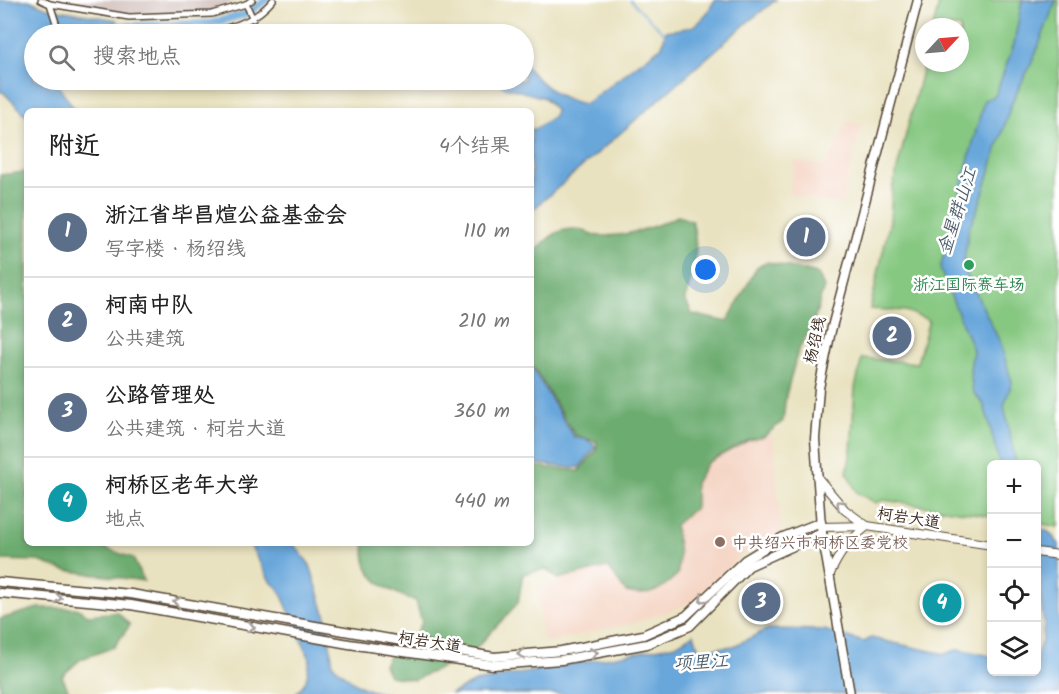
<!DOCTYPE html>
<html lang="zh">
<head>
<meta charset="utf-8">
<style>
	body { margin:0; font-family:Kalam,"LXGW WenKai TC",sans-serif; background:#f2f2f2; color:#222 }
	.controls { position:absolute; right:18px; bottom:18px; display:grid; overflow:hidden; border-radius:9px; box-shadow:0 3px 9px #0003 }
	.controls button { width:54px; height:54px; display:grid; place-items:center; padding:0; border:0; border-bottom:2px solid #e0e0e0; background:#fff; color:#222; font:30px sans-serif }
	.compass { position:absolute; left:915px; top:18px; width:54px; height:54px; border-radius:50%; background:#fff; box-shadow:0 3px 9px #0003; rotate:64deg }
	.you { position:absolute; left:706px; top:270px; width:21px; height:21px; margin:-15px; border:4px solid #fff; border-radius:50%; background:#1a73e8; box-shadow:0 0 0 9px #1a73e833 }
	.badge { display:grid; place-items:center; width:39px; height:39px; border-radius:50%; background:#1f6fb2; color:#fff; font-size:20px; font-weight:700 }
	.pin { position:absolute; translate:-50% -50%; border:3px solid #fff; box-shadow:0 2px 6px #0006 }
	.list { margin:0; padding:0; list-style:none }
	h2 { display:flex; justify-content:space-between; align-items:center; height:78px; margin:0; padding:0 24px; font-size:26px }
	h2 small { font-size:20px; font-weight:400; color:#767676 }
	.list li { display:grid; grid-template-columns:39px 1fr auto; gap:18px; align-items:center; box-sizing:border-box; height:90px; padding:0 24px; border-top:2px solid #e0e0e0 }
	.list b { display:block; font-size:22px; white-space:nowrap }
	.list p { margin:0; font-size:20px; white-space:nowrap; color:#767676 }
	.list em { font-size:20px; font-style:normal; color:#767676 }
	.icon { flex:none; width:33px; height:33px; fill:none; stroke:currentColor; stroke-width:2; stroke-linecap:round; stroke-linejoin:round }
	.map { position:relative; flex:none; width:1059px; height:694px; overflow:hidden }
	.search { position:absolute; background:#fff; box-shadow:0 3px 9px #0003; left:24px; top:24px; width:510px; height:66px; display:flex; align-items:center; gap:15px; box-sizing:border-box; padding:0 21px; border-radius:33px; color:#767676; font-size:22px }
	.panel { position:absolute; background:#fff; box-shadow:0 3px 9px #0003; left:24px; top:108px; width:510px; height:438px; border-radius:9px }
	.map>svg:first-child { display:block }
</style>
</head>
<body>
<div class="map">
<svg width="1059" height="694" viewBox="0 0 1059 694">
	<rect width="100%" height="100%" fill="#fff"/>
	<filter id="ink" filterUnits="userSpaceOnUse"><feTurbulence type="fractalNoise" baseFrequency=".0167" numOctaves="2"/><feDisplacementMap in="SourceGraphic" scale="12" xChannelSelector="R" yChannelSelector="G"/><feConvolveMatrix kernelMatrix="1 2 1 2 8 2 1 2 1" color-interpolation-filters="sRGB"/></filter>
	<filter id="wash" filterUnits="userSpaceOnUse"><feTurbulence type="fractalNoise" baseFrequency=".008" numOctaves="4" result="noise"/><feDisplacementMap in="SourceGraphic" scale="24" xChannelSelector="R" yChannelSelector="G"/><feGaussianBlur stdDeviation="1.35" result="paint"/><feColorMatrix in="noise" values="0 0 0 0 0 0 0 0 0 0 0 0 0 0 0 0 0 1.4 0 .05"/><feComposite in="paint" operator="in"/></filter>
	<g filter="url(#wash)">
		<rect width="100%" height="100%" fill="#e9e2c0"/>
		<g fill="#f4d3c1">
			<path d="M847,121L862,124L841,205L789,194L795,161L826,166Z"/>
			<path d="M773,435L781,531L739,557L693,602L644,620L548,642L544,640L536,588L546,586L558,579L608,567L679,553L675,525L694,508L695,483L707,463L749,440Z"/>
		</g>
		<path fill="#d0c0bc" d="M60,0H238L213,11L131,14Z"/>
		<path fill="#86c881" stroke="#607950" stroke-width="1.5" d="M940,0H1059V527L1037,523L1036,464H992L991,516L883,500L876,503L857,493L847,473L851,451L855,388L862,358L917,363L929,320L906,311L870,309L890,221L892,189L924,63H960V27H933Z"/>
		<g fill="#6cac6f" stroke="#546b46" stroke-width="1.5">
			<path d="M25,172L27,173V543H98L96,545L133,558L144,581L63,570L39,561L0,560V175Z"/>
			<path d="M678,216L692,221C700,250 694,271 685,299L692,314L727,322L757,267L768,262L818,274L824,287L813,324L798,351L786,395L783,421L763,437L749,440L707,463L695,483V508L675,525L679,553L678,574C661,590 651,598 626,592L608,567L558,579L546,569L523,574L518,603L470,655L414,680L389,676L384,665L391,653L411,641L422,623L416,601C388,591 359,578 365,543H531V466L579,471L596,451L597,442L575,435L531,363V257C544,241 558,225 581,230C588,232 595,237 603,236C630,236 655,227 678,216Z"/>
			<path d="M38,608H76L88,615L117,612L130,625L114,647L81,659L62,676L70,694H0V619Z"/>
		</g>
		<g fill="#69a7db" stroke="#52687c" stroke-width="1.5">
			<path d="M0,0H29L47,8L117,20V30L61,23L44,28L40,34H34V80H54L76,111H27V116L3,92H0Z"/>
			<path d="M715,0H776L749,21L531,211V129H535L554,116L555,110L545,98L502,86L499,80H524V64C540,84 559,100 585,104L662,46L666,31C698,27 698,28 715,0Z"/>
			<path d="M1022,0H1056L1034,58L1012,102L980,203L969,228L963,267L1000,342L1012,382L1004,406L1016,464H1000L984,405L973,392L970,370L973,350L940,269L984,100L995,96L1014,44Z"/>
			<path d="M531,366L574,437L588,440L596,447L580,467L573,468L531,463Z"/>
			<path d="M1037,527L1049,532L1059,544V694H450L475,682L676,645L694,634L699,650L734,646L768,629L824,630L864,642L871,638L945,654L959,649L991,656L992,672H1036L1037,654L1042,641L1044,623L1037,578Z"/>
			<path d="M249,543H293L310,565L326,617L333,665C353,682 361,691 389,694H296L306,681L310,659L279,589L270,581Z"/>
		</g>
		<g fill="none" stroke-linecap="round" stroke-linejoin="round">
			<path stroke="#69a7db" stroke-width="1.5" d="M630,0L666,35"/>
			<path stroke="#69a7db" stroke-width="7" d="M110,24L121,26L212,23L246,14L266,0"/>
		</g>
	</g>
	<g filter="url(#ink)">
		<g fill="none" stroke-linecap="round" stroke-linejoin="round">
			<g stroke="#554636" stroke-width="8">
				<g id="street">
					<path d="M41,0L50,4L129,17L212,14L246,4L252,0"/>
					<path d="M50,4L58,29"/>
					<path d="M246,4L253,19"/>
					<path d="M49,34C69,23 96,32 117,34"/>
					<path d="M153,34C196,32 243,36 273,0"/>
				</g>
			</g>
			<g stroke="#554636" stroke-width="10">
				<g id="secondary">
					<path d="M817,477L845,510L867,526"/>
					<path d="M821,527L867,526L992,545"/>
					<path d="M1036,552L1059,555"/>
					<path d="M829,576C839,553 848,542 867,526"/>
				</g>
			</g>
			<g stroke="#554636" stroke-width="11">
				<g id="primary">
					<path d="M0,582L131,594L494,657L561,651L643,635L686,616L745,560L783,537L821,522"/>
					<path d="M0,593L131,605L349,644L493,665L561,660L647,644L690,626L749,566L822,533"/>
					<path d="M850,694L821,527L815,439L819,388L831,331L918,0"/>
				</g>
			</g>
			<use href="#street" stroke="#fff" stroke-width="5"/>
			<use href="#secondary" stroke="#fff" stroke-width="8"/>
			<use href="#primary" stroke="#fff" stroke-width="8"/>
		</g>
		<defs><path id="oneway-chevron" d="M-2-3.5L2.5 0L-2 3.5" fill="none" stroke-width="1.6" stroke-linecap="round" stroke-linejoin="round" transform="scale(1.5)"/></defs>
		<g stroke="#a79f9a">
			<use href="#oneway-chevron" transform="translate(840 504) rotate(-135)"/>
			<use href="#oneway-chevron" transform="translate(58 598) rotate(5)"/>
			<use href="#oneway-chevron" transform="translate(703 599) rotate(136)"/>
			<use href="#oneway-chevron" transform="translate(177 602) rotate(-171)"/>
			<use href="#oneway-chevron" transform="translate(251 627) rotate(10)"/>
			<use href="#oneway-chevron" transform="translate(594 653) rotate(-10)"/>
			<use href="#oneway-chevron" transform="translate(521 654) rotate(175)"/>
		</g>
	</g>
	<circle fill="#2e9e5b" stroke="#fff" stroke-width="2" cx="969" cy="265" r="6"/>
	<circle fill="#8d6e63" stroke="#fff" stroke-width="2" cx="720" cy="542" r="6"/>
	<g text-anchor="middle" stroke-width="5" stroke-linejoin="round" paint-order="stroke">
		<g font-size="16" fill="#27864d" stroke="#fff">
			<text x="969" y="290">浙江国际赛车场</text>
		</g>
		<g font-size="16" fill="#3b2a1e" stroke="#fff">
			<text transform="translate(814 340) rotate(-77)" y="6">杨绍线</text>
			<text transform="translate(909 517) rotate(9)" y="6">柯岩大道</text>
			<text transform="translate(430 641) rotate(9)" y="6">柯岩大道</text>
		</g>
		<g font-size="16" fill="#785e54" stroke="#fff" text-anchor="start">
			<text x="732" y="548">中共绍兴市柯桥区委党校</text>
		</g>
		<g font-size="18" font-style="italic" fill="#4d5c6a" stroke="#fff">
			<text transform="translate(957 211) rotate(-72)" y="6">金星群山江</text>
			<text transform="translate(701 662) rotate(-3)" y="6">项里江</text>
		</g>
	</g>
</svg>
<div class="controls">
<button>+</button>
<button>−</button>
<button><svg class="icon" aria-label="locate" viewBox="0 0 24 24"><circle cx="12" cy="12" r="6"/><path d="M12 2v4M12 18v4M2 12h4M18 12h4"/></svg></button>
<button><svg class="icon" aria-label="layers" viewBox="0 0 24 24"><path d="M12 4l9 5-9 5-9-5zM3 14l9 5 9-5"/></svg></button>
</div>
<svg class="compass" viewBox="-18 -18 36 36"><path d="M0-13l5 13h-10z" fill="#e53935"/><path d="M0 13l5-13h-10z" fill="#767676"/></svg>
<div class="you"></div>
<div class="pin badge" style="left:806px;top:237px;background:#5c6f8a">1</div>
<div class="pin badge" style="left:892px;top:336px;background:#5c6f8a">2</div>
<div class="pin badge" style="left:761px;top:602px;background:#5c6f8a">3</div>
<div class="pin badge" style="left:942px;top:603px;background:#0f9aa8">4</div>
<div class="search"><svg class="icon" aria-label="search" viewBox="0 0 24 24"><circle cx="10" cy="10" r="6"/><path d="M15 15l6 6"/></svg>搜索地点</div>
<section class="panel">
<h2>附近<small>4个结果</small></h2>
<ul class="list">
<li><span class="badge" style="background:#5c6f8a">1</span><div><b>浙江省毕昌煊公益基金会</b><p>写字楼 · 杨绍线</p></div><em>110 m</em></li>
<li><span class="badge" style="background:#5c6f8a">2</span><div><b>柯南中队</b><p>公共建筑</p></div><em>210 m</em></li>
<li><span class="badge" style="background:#5c6f8a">3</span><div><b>公路管理处</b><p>公共建筑 · 柯岩大道</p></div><em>360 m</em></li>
<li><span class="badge" style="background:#0f9aa8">4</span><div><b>柯桥区老年大学</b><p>地点</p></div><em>440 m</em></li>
</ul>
</section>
</div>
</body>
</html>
